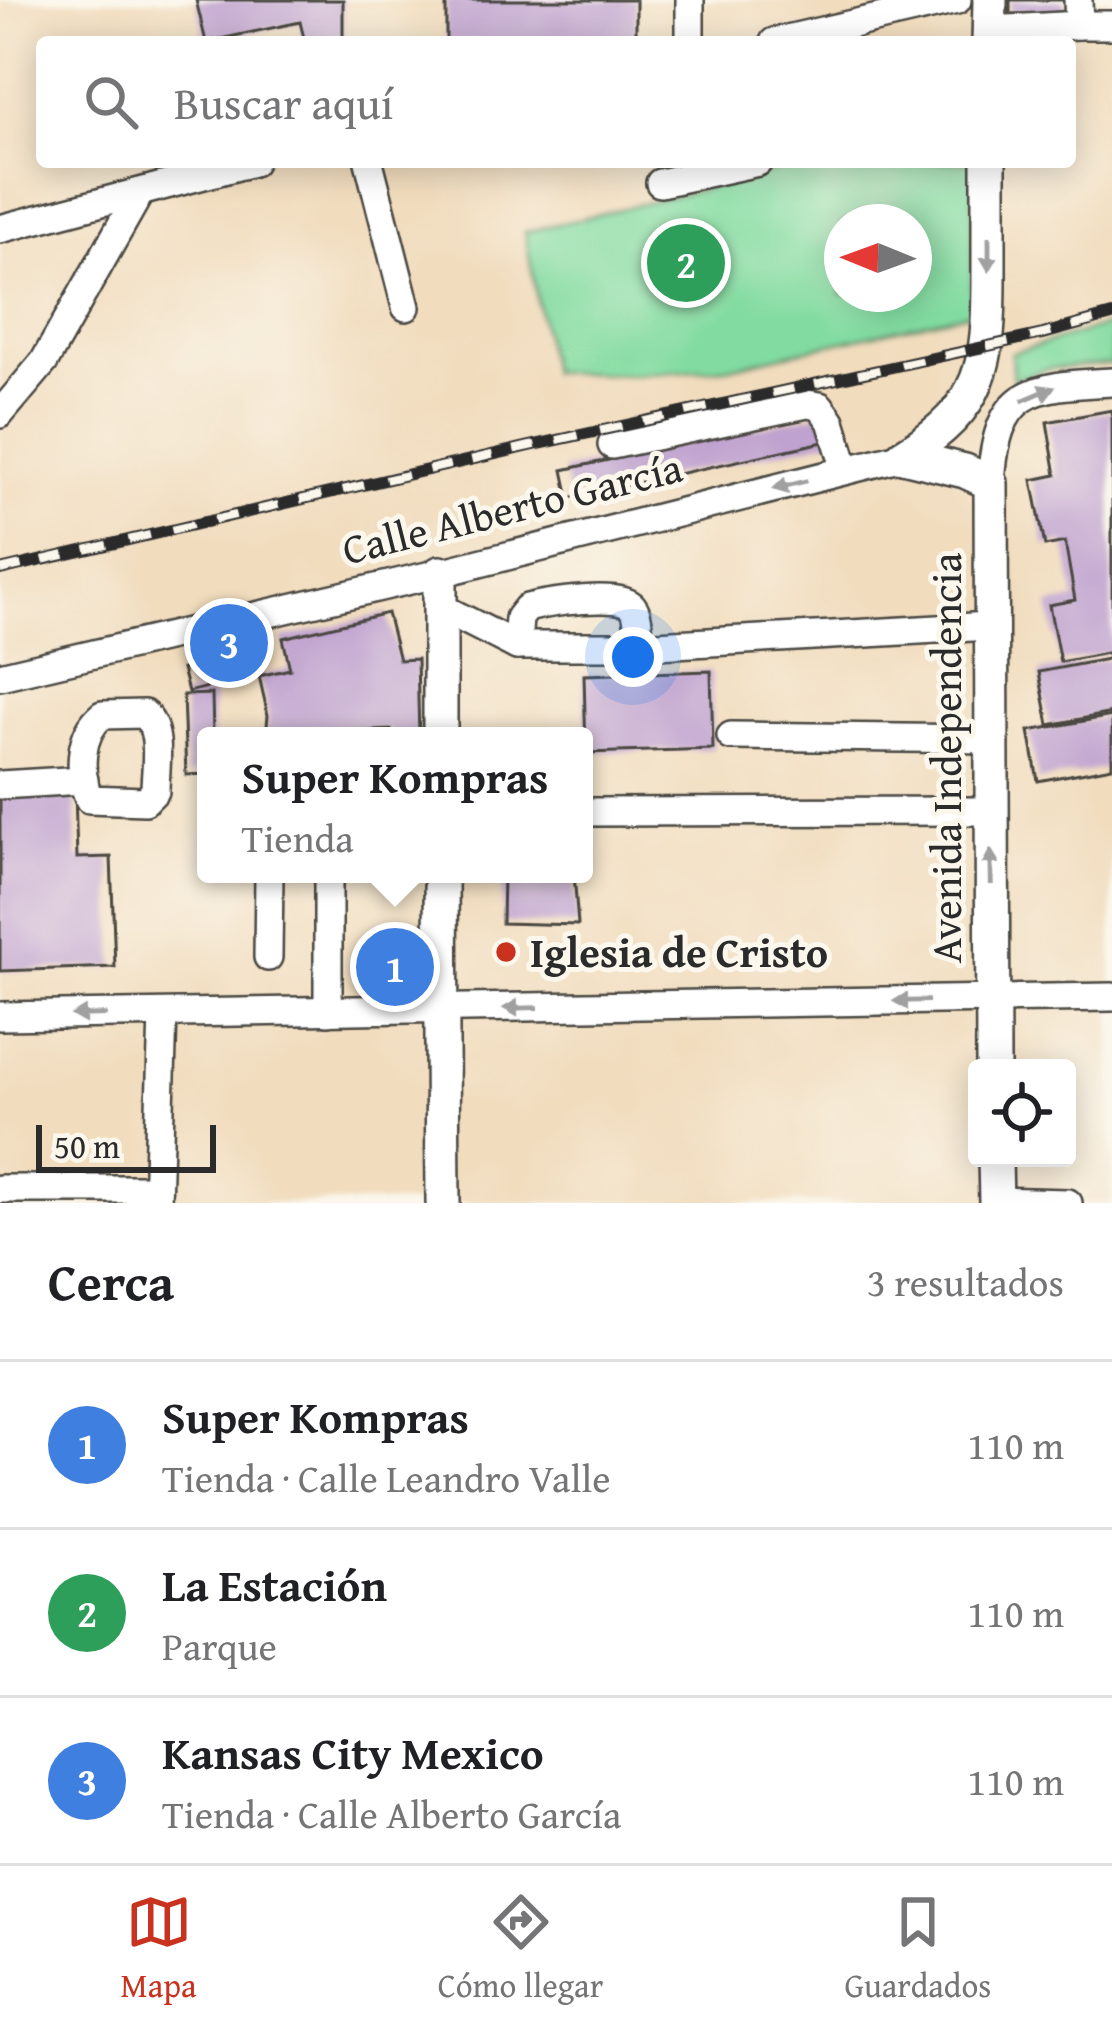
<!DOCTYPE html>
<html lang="es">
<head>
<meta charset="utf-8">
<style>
	body { margin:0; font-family:"Gentium Book Plus",serif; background:#f6f6f6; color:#202124 }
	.controls { position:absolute; right:36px; bottom:36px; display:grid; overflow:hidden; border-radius:12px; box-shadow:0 6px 30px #0003 }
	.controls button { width:108px; height:108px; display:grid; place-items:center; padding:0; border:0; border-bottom:3px solid #e0e0e0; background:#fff; color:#202124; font:60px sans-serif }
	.compass { position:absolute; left:824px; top:204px; width:108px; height:108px; border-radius:50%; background:#fff; box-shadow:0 6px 30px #0003; rotate:271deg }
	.scale { position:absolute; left:36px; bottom:30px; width:180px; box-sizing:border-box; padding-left:12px; border:6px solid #2b2b2b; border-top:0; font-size:33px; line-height:42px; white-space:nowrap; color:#2b2b2b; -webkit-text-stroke:9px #fbf7ec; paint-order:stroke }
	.you { position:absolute; left:633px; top:657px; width:42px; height:42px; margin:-30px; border:9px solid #fff; border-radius:50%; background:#1a73e8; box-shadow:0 0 0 18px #1a73e833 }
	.badge { display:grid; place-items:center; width:78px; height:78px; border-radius:50%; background:#c8321e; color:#fff; font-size:39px; font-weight:700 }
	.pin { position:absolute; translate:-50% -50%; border:6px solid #fff; box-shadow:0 3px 12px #0006 }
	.popup { position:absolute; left:197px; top:727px; width:396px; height:156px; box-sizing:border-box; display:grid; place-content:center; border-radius:12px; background:#fff; filter:drop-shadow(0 3px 9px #0005); font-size:39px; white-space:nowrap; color:#757577 }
	.popup b { font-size:45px; color:#202124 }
	.popup::after { content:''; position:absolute; left:50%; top:100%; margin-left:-24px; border:24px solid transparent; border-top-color:#fff }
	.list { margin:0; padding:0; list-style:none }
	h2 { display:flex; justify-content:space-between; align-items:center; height:156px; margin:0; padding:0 48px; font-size:51px }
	h2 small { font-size:39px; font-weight:400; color:#757577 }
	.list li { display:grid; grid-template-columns:78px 1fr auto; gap:36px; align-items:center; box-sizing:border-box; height:168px; padding:0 48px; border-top:3px solid #e0e0e0 }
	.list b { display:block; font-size:45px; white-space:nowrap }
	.list p { margin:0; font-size:39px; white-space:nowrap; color:#757577 }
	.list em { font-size:39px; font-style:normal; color:#757577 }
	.icon { flex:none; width:66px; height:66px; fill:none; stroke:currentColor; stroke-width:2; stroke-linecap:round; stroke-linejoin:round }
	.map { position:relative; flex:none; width:1112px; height:1203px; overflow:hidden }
	.search { position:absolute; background:#fff; box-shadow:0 6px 30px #0003; left:36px; right:36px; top:36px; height:132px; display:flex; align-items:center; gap:30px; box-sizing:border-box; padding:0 42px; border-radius:12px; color:#757577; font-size:45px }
	.sheet { height:660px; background:#fff }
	nav { display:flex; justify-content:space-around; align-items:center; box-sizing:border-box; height:168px; border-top:3px solid #e0e0e0; background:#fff; font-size:33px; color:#757577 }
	nav a { display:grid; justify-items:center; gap:6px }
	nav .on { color:#c8321e }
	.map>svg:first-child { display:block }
</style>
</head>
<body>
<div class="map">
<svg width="1112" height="1203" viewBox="0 0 1112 1203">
	<rect width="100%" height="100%" fill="#fbf7ec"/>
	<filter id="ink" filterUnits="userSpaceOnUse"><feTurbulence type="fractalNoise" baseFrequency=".00833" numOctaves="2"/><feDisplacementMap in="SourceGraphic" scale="24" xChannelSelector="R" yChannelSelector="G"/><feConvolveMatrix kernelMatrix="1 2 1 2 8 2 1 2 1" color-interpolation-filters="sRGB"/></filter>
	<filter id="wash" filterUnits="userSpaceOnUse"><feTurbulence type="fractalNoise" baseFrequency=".004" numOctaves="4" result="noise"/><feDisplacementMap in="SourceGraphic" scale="48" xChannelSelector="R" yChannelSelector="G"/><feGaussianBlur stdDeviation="2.7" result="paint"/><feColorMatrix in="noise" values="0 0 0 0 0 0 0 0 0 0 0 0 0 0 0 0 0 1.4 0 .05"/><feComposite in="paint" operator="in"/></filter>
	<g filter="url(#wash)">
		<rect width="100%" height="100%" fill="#f1dcbd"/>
		<g fill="#82dba0" stroke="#568366" stroke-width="3" fill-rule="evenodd">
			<path d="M816,162H974L971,312L726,368L632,375L550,372L525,232ZM842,222H914V294H842Z"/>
			<path d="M1112,324V364L1047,369L1013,380L1011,353Z"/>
		</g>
		<g id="blocks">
			<g fill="#bfa2cf">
				<path d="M196,0H343V39L305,42L300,22L206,42Z"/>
				<rect x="446" y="0" width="190" height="42"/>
				<rect x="1010" y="0" width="55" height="14"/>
				<path d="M1112,410V652L1060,662L1049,605L1075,600L1065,542L1045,546L1032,480L1056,475L1047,422Z"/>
				<path d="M831,411L837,439L569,498L563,470Z"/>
				<path d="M387,613L399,660L417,659L419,736H391V730L266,736L268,715L259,676L290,669L283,638Z"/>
				<path d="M243,653L249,677L188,692L182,669Z"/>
				<path d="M1112,658V713L1049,725L1039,672Z"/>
				<path d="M711,671L713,749L586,753L584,675Z"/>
				<path d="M212,694L213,736H206V774L186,775L183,695Z"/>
				<path d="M1112,716V767L1038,781L1029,731Z"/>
				<path d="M75,792L77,858L111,857L115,967L0,971V795Z"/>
				<path d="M503,874H574L578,925L502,923Z"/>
			</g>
		</g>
	</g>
	<g filter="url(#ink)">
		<use href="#blocks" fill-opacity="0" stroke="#494641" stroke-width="3"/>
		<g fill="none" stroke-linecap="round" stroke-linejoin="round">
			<g stroke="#494641" stroke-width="32">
				<g id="minor">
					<path d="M1078,0L1079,25H1112"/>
					<path d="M989,30L1079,25"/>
					<path d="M690,42V0"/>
					<path d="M774,42L957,0"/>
					<path d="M369,162L406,307"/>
					<path d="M660,183L758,162"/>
					<path d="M0,229L253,162"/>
					<path d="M0,414L44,362L139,194"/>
					<path d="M612,445L807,404L820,406L831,421L846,470"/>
					<path d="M991,483C997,389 1028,386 1112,382"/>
					<path d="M440,607L517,646H639L990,626"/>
					<path d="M517,646L519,618L527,608C546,603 622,591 633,607C640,616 638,635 639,646"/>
					<path d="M0,676L440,573L903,456"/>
					<path d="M144,714C163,730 155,768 155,791L145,801L89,799C78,771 79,734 102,715Z"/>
					<path d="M731,736L990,739"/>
					<path d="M0,785L84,780"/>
					<path d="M584,812L990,811"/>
					<path d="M268,957L269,874"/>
					<path d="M328,1011V874"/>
					<path d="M0,1016L1112,997"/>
					<path d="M0,1189H157"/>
					<path d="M995,1201L1068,1203"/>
					<path d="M157,1203L163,1014"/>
				</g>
			</g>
			<g stroke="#494641" stroke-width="38">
				<g id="major">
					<path d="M989,42L990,0"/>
					<path d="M903,456L965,471L991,483L993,1068"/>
					<path d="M903,456C985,406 989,364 989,275C989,237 989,200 989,162"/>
					<path d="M440,573V736"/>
					<path d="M441,874L443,1203"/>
					<path d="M995,1158L996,1203"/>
				</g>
			</g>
			<use href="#minor" stroke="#fff" stroke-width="27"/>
			<use href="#major" stroke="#fff" stroke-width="33"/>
			<g stroke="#2b2b2b" stroke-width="12">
				<path id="rail" d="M0,570L530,446L1043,334L1112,315"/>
			</g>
			<use href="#rail" stroke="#fbf7ec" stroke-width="8" stroke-dasharray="22" stroke-linecap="butt"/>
		</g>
		<defs><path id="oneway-solid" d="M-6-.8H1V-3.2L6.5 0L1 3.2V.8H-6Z" transform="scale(3)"/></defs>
		<g fill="#a0a0a0">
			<use href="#oneway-solid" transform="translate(989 254) rotate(90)"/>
			<use href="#oneway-solid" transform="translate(1038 394) rotate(-23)"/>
			<use href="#oneway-solid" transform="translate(790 485) rotate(166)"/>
			<use href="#oneway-solid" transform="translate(991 867) rotate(-91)"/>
			<use href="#oneway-solid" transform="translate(911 1001) rotate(179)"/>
			<use href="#oneway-solid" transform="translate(521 1008) rotate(179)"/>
			<use href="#oneway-solid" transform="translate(89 1015) rotate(179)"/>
		</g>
	</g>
	<circle fill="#c8321e" stroke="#fbf7ec" stroke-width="4.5" cx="506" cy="952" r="12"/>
	<g text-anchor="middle" stroke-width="10" stroke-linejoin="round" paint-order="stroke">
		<g font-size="42" fill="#2b2b2b" stroke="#fbf7ec">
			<text transform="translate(512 508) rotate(-14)" y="15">Calle Alberto García</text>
			<text transform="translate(946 758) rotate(-90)" y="15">Avenida Independencia</text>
		</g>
		<g font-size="42" font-weight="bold" fill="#2b2b2b" stroke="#fbf7ec" text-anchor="start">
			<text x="530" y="967">Iglesia de Cristo</text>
		</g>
	</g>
</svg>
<div class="controls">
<button><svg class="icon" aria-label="locate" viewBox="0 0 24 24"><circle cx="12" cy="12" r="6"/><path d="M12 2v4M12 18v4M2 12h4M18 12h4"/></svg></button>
</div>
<svg class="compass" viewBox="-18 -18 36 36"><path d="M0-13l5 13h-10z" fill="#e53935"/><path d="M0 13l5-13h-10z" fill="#757577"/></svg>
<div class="scale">50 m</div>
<div class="you"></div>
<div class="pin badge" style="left:395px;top:967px;background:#3f7fe0">1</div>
<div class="popup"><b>Super Kompras</b>Tienda</div>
<div class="pin badge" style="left:686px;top:263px;background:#2e9e5b">2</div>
<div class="pin badge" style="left:229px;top:643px;background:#3f7fe0">3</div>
<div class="search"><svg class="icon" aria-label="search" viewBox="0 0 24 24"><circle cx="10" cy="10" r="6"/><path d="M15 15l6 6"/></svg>Buscar aquí</div>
</div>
<section class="sheet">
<h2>Cerca<small>3 resultados</small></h2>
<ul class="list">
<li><span class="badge" style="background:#3f7fe0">1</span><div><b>Super Kompras</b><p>Tienda · Calle Leandro Valle</p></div><em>110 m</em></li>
<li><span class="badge" style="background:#2e9e5b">2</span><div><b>La Estación</b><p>Parque</p></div><em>110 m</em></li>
<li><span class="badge" style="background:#3f7fe0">3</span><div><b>Kansas City Mexico</b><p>Tienda · Calle Alberto García</p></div><em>110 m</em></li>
</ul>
</section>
<nav>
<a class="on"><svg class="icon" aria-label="map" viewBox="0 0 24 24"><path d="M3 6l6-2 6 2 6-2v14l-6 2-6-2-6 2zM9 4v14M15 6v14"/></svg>Mapa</a>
<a><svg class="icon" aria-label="directions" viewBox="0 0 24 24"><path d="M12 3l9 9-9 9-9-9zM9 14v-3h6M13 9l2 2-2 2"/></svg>Cómo llegar</a>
<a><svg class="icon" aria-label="saved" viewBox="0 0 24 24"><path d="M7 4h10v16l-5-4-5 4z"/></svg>Guardados</a>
</nav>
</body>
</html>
